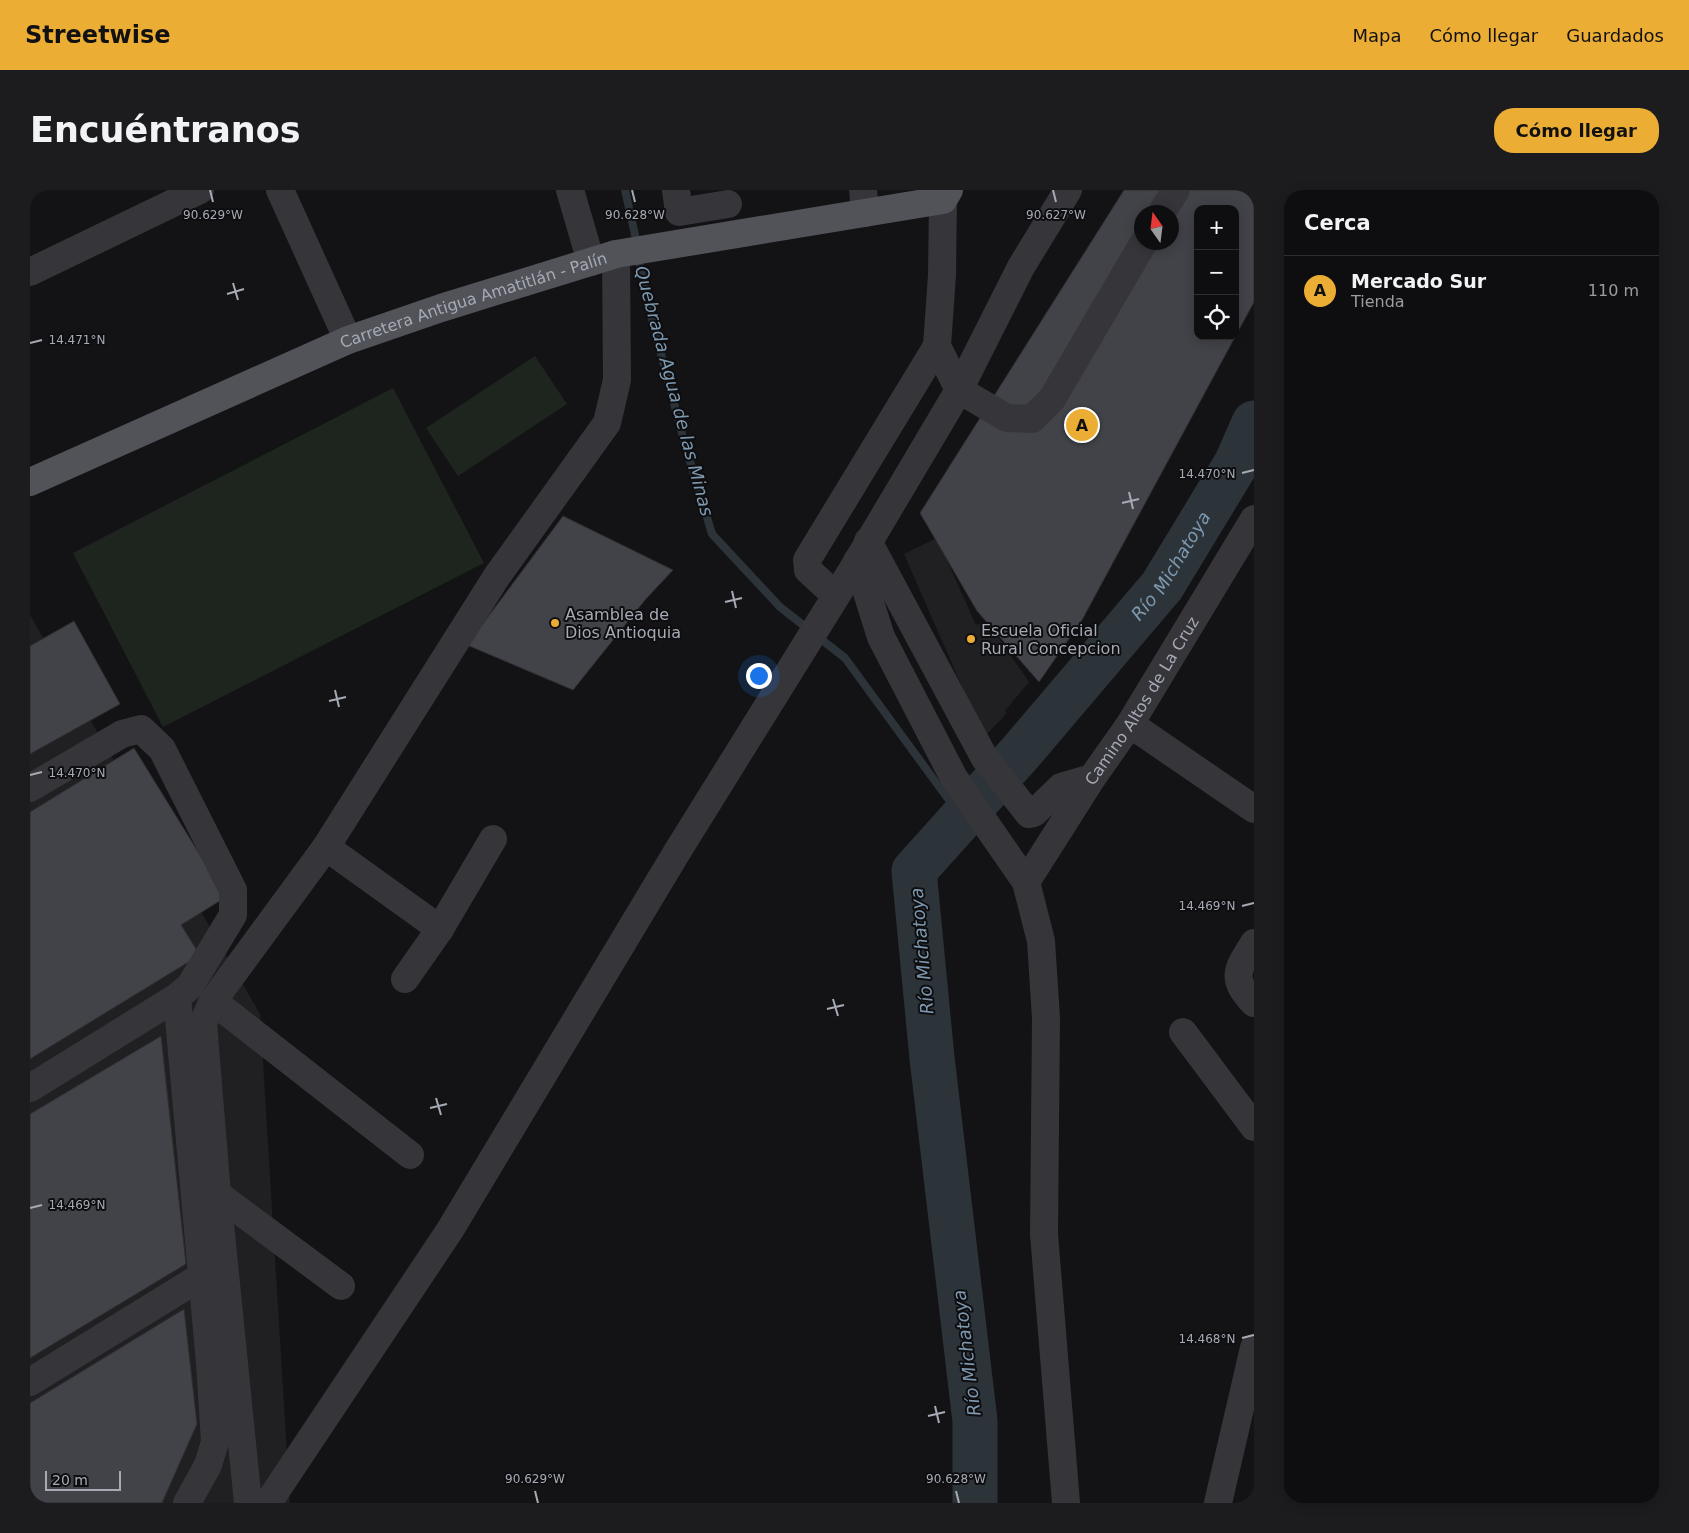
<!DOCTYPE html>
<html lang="es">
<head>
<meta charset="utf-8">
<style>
	body { margin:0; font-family:"DejaVu Sans",sans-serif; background:#1c1c1e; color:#f1f3f6 }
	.controls { position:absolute; right:15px; top:15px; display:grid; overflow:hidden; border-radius:10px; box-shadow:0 2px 12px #0003 }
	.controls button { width:45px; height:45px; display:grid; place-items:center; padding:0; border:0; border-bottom:1px solid #2e2e30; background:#0e0e10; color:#f1f3f6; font:25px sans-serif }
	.compass { position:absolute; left:1104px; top:15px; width:45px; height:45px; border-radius:50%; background:#0e0e10; box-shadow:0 2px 12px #0003; rotate:346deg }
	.scale { position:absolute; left:15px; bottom:12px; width:76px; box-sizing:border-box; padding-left:5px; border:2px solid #a6aab5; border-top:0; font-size:14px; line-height:18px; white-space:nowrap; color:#a6aab5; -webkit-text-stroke:4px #0e0e10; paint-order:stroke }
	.you { position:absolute; left:728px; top:485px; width:18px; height:18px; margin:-12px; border:4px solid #fff; border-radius:50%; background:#1a73e8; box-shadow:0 0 0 8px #1a73e833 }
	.badge { display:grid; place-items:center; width:32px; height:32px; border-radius:50%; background:#ecad35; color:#111; font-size:16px; font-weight:700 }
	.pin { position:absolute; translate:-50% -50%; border:2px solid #fff; box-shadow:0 1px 5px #0006 }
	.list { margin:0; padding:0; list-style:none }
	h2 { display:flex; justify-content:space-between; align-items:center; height:65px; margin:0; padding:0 20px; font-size:21px }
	h2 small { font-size:16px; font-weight:400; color:#9b9c9f }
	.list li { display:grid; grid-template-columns:32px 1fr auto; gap:15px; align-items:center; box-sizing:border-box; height:70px; padding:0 20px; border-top:1px solid #2e2e30 }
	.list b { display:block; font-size:19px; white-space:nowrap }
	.list p { margin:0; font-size:16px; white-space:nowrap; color:#9b9c9f }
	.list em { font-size:16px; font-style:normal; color:#9b9c9f }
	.icon { flex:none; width:28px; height:28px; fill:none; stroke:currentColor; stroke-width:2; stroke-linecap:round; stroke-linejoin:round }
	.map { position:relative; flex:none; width:1224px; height:1313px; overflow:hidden; border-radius:20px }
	header { display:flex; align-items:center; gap:30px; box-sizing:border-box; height:70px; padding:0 25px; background:#ecad35; color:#111 }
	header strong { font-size:24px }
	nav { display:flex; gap:28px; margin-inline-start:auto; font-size:18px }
	.intro { display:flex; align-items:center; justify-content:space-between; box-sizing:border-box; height:120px; padding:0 30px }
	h1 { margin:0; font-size:35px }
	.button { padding:12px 22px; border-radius:20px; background:#ecad35; color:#111; font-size:18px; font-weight:700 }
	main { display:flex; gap:30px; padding:0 30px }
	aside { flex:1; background:#0e0e10; border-radius:20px; box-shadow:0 2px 12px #0003 }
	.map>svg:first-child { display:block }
</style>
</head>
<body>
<header>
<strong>Streetwise</strong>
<nav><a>Mapa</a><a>Cómo llegar</a><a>Guardados</a></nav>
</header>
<div class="intro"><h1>Encuéntranos</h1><a class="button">Cómo llegar</a></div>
<main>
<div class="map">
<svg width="1224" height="1313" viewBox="0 0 1224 1313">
	<rect width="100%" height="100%" fill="#131315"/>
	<g fill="#202022">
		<path d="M907,348L946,435L957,431L999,492L975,521L977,523L957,544L945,526L874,364Z"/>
		<path d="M0,425L230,824L260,1313H0Z"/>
	</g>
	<g fill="#1e251f">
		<path d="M505,166L537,214L428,286L396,238Z"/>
		<path d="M363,198L454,373L133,537L43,363Z"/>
	</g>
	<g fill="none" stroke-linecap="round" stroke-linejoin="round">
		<g stroke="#2c343a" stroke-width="8">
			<path d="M595,0L605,45"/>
			<path d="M608,67L621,126L654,251L682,344L750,417L815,468L932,628"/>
		</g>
		<path stroke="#2c343a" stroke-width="45" id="s1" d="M945,1313V1231L902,868L884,681L991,562L1132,396L1206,274L1224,233"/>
	</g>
	<g fill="#424348" stroke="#2e2e31" fill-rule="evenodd">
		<path d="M1094,0H1224V112L1052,430L1009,492L947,421L890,323ZM1168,19H1205V146H1168ZM1112,22H1142V52H1112Z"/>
		<path d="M533,326L643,380L615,410L543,500L437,455Z"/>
		<path d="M44,431L90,514L0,564V456Z"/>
		<path d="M104,558L196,707L151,735L170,765L0,869V622Z"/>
		<path d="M131,846L156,1074L0,1168V924Z"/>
		<path d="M154,1119L167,1234L132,1313H0V1213Z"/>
	</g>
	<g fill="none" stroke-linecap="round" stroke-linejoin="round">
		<g stroke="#35353a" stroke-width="28">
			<path d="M250,0L318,150"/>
			<path d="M540,0L561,72"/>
			<path d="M646,0L649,22L698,14"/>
			<path d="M833,0L835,23"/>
			<path d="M913,10L912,85L907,156L929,200L977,228L1002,229L1022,209L1114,52"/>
			<path d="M1132,22L1146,0"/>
			<path d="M0,82L170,0"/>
			<path d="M838,351L954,567L999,624L1004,623L1031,597L1062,588"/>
			<path d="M827,371L851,447L924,588L996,692L1011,751L1016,828L1014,1044L1036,1313"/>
			<path d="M805,405L778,380L777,370L907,156"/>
			<path d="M1100,534L1224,619"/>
			<path d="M0,598L92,544L111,539L132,559L203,700V725L160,796L147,807L0,898"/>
			<path d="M296,657L410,739"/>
			<path id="s2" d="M996,692L1062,588L1100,534L1224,329"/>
			<path d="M1224,753C1207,780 1200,788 1224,813"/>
			<path d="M375,789L410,739L463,649"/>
			<path d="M147,807L180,1173L185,1252L178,1275L157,1313"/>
			<path d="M183,811L380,965"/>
			<path d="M1153,842L1224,937"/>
			<path d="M187,1004L311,1096"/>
			<path d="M0,1192L172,1086"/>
			<path d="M218,1313L187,1004L173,833L183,811L296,657L467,386L577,233L587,190L586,64"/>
			<path d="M238,1313L420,1040L647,662L821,382L929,200L991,77L1038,0"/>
			<path d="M1188,1313L1224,1158"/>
		</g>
		<path stroke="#515359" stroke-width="28" id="s3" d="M0,292L318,150L411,118L586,64L913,10L919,0"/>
	</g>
	<path fill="none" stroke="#a6aab5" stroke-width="2" d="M180,0L183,12M602,0L605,12M1023,0L1026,12M203,93L208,110M197,104L214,99M0,153L12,150M1212,283L1224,280M1099,302L1103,319M1092,313L1109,309M702,401L706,418M695,412L712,408M305,500L309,517M299,511L316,507M0,585L12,582M1212,716L1224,713M803,809L808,826M797,819L814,815M406,908L411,925M400,918L417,914M0,1018L12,1015M1212,1148L1224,1145M905,1216L909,1233M898,1226L915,1222M505,1301L508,1313M926,1301L929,1313"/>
	<g fill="#ecad35" stroke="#0e0e10" stroke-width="2">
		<circle cx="525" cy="433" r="5"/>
		<circle cx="941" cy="449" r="5"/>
	</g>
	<g text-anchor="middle" stroke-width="4" stroke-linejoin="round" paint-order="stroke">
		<g font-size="16" fill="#a6aab5" stroke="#0e0e10">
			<text dy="6" stroke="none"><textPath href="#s3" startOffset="480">Carretera Antigua Amatitlán - Palín</textPath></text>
			<text dy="6" stroke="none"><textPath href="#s2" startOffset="215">Camino Altos de La Cruz</textPath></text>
		</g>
		<g font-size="16" fill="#a6aab5" stroke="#0e0e10" text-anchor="start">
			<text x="535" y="430">Asamblea de<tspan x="535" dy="18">Dios Antioquia</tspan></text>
			<text x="951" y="446">Escuela Oficial<tspan x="951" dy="18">Rural Concepcion</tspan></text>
		</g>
		<g font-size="18" font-style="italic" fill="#7d98af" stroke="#0e0e10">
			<text transform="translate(644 201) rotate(75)" y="6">Quebrada Agua de las Minas</text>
			<text dy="6" stroke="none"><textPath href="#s1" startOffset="1035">Río Michatoya</textPath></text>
			<text transform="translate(892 761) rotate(-95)" y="6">Río Michatoya</text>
			<text transform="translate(937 1163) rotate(-97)" y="6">Río Michatoya</text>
		</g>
	</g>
	<g font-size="12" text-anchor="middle" fill="#a6aab5" stroke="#0e0e10" stroke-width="4" stroke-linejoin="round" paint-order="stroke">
		<text x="183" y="29">90.629°W</text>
		<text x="605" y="29">90.628°W</text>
		<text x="1026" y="29">90.627°W</text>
		<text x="47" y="154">14.471°N</text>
		<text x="1177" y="288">14.470°N</text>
		<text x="47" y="587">14.470°N</text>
		<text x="1177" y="720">14.469°N</text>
		<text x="47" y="1019">14.469°N</text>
		<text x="1177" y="1153">14.468°N</text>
		<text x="505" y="1293">90.629°W</text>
		<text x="926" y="1293">90.628°W</text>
	</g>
</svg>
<div class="controls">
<button>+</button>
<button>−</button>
<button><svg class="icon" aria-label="locate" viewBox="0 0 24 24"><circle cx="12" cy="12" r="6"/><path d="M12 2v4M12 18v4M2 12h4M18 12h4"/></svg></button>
</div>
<svg class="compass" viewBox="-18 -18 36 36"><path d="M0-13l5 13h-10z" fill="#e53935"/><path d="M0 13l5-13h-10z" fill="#9b9c9f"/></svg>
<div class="scale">20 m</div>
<div class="you"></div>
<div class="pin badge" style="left:1052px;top:235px">A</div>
</div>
<aside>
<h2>Cerca<small></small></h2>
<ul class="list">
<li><span class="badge">A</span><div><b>Mercado Sur</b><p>Tienda</p></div><em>110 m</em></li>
</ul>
</aside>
</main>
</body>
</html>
